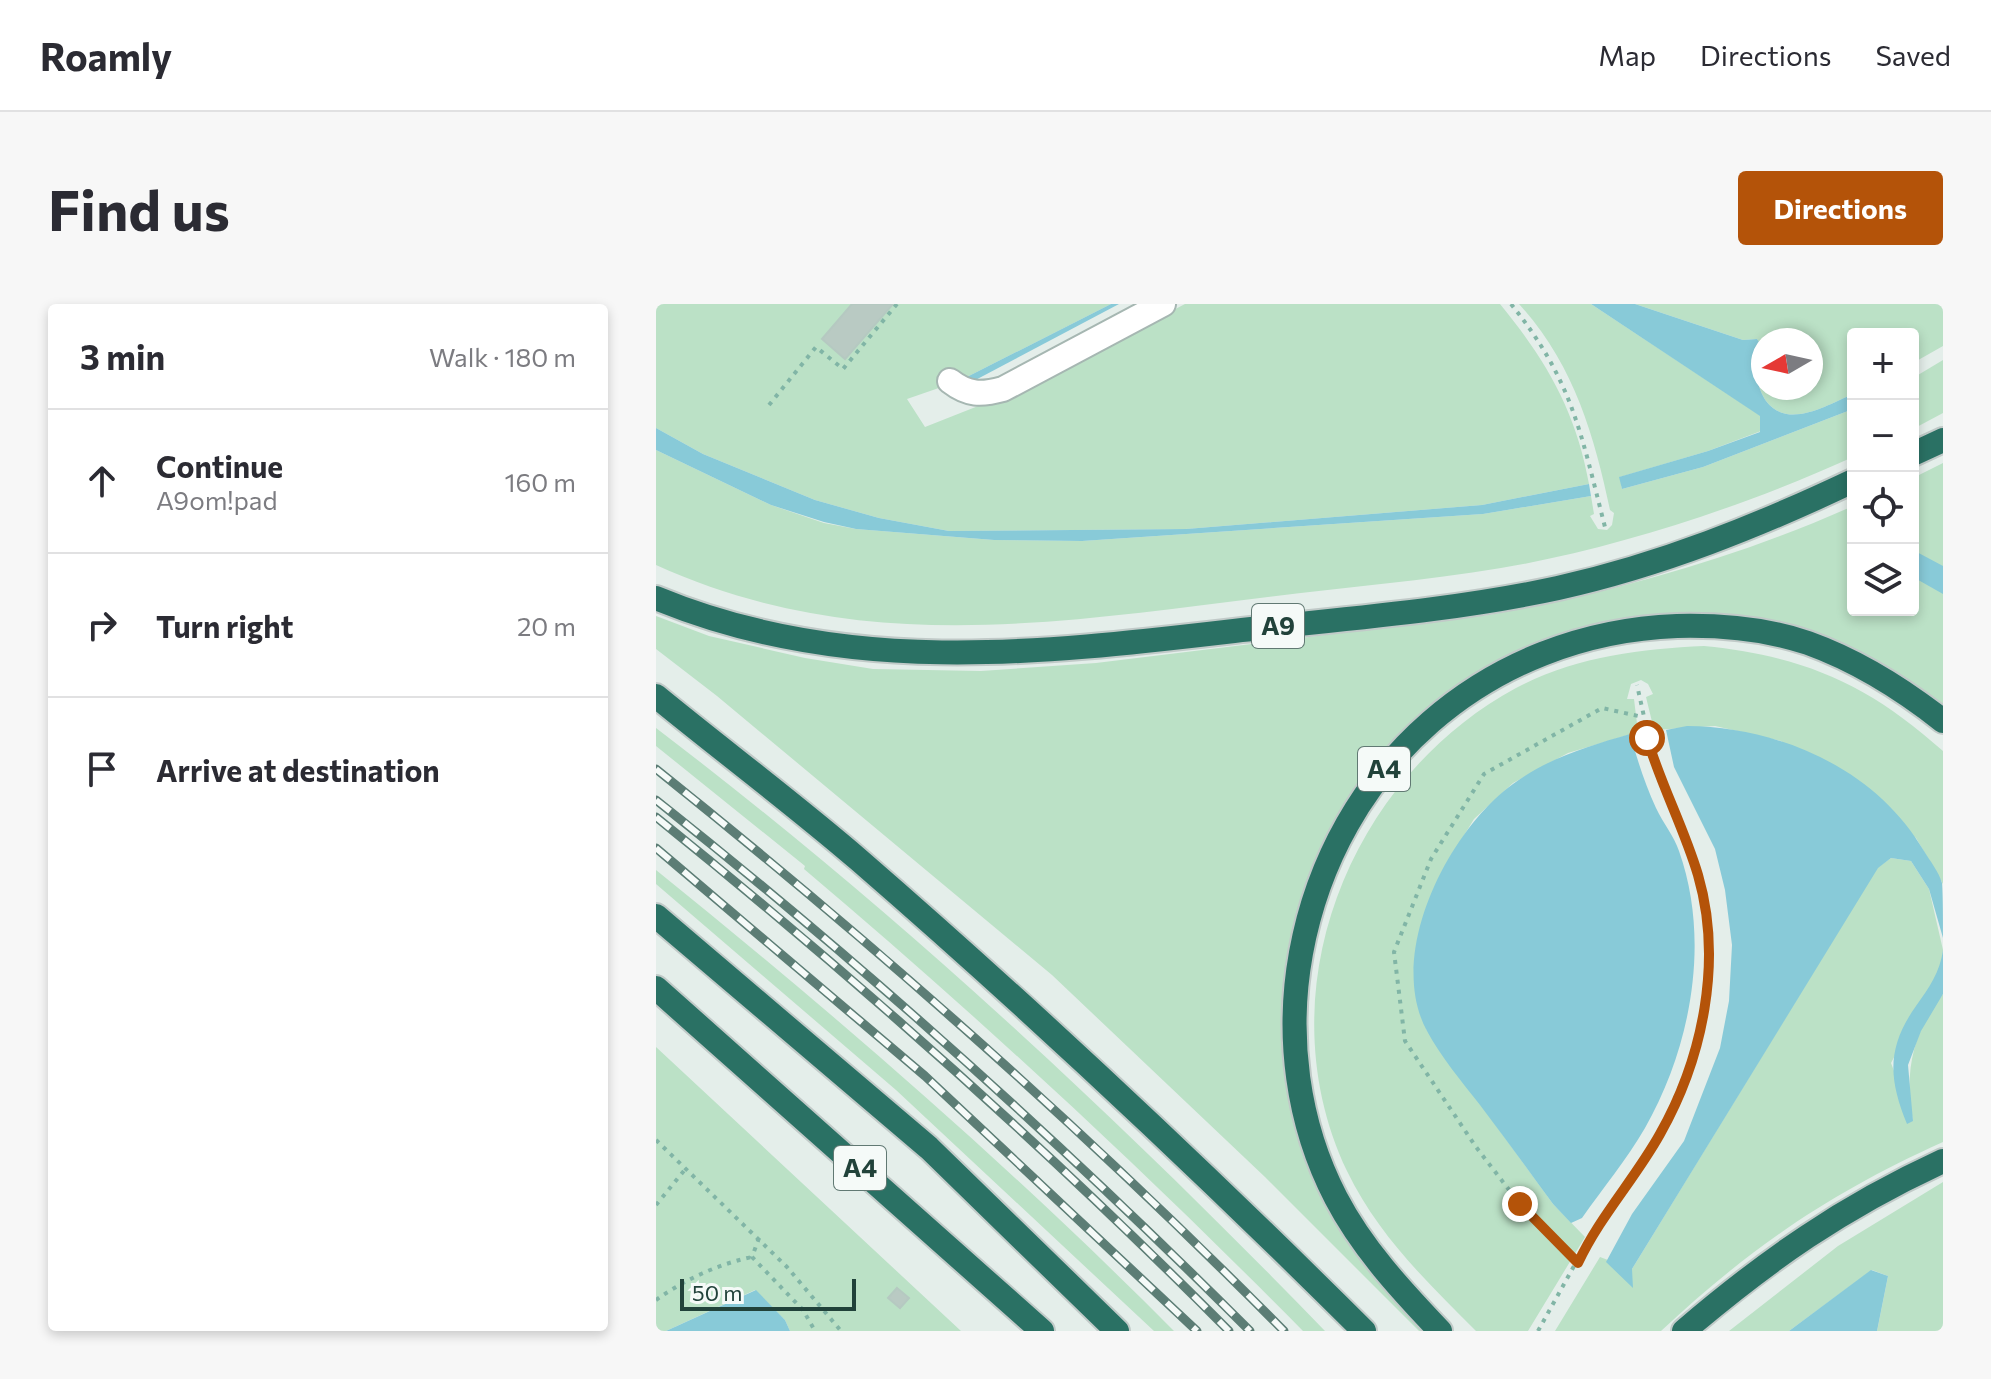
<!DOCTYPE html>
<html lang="en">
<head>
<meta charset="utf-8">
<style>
	body { margin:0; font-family:Commissioner,sans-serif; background:#f7f7f7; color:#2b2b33 }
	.controls { position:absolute; right:24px; top:24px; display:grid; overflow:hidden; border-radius:8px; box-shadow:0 4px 12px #0003 }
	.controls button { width:72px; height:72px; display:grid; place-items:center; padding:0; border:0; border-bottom:2px solid #e1e1e2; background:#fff; color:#2b2b33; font:40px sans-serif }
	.compass { position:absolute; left:1095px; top:24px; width:72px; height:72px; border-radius:50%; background:#fff; box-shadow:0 4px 12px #0003; rotate:261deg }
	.scale { position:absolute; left:24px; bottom:20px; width:176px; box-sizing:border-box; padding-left:8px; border:4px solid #21423a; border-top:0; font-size:22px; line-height:28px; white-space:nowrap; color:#21423a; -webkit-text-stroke:6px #f5faf8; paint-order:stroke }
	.stop { position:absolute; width:24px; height:24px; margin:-18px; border:6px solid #b45309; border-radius:50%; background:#fff }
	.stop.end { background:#b45309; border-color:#fff; box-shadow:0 2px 8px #0008 }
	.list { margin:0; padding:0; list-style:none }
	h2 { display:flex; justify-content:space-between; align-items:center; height:104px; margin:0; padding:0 32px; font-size:34px }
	h2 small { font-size:26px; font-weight:400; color:#7c7c81 }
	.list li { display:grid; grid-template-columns:52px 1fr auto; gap:24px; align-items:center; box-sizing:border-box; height:144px; padding:0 32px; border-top:2px solid #e1e1e2 }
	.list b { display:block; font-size:30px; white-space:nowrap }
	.list p { margin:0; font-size:26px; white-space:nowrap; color:#7c7c81 }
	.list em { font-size:26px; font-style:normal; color:#7c7c81 }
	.icon { flex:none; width:44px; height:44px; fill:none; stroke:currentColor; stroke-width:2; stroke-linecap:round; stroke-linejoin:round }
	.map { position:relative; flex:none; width:1287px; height:1027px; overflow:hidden; border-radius:8px }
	header { display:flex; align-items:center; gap:48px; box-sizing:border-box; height:112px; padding:0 40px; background:#fff; border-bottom:2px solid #e1e1e2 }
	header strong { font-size:38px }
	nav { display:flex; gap:44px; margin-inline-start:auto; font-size:28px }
	.intro { display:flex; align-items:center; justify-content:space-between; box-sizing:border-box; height:192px; padding:0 48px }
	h1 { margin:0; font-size:56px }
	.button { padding:20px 36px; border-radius:8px; background:#b45309; color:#fff; font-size:28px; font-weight:700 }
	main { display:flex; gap:48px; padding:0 48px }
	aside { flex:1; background:#fff; border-radius:8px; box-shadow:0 4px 12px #0003 }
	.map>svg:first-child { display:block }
</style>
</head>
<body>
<header>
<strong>Roamly</strong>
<nav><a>Map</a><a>Directions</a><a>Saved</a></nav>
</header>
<div class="intro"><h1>Find us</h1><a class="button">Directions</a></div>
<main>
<aside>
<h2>3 min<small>Walk · 180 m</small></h2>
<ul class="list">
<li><svg class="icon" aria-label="ahead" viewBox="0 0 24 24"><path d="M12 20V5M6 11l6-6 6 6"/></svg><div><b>Continue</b><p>A9om!pad</p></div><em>160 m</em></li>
<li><svg class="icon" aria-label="right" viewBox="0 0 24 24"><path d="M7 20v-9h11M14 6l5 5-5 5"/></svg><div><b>Turn right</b></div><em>20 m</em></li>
<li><svg class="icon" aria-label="arrive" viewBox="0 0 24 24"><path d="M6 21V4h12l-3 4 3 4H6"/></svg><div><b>Arrive at destination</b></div></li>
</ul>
</aside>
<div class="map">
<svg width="1287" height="1027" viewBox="0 0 1287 1027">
	<rect width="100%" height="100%" fill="#e4eeea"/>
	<g fill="#bbe1c6" fill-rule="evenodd">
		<path d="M0,0H455L303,77L251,95L269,123L368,84L529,0H844C890,56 920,107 933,180L826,201L530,225L293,227L223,214L159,196L47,150L0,124Z"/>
		<path d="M863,0H935L1105,112V127L1052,147L964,173L966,185L1047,163L1197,105V153C1092,201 959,245 845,264C768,277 689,283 612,293C399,319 203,353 0,261V146L115,201L168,219L200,225L338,236L426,237L827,210L935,192L938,210L934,212L942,225L951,226L956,221L958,209L954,206C938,130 917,59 863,0Z"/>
		<path d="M979,0H1287V42L1257,59V30H1197V90C1171,101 1132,126 1110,97C1106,91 1101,80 1102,73C1102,63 1105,52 1105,42L1101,35L1087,36ZM1107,36H1155V84H1107Z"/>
		<path d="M1287,56V109L1257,125V74Z"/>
		<path d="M1287,159V401C1065,227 739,314 649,586C631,642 622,703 629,761C633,791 651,823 661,851C671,878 679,909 692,934C711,969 741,999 769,1027H763L609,873L396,671L61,392L0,345V312L53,332L149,354L217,365L325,367L440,359L833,311C958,288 1081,254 1197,202V306H1257V174Z"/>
		<path d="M1048,342C1148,352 1212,380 1287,447V580L1260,534L1125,437L1059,422L998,426L990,393L997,390L992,380L985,376L975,380L971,395H978L982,428L912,449L857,479L818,515L785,569L770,725L897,900L929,933L872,1027H820C770,977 722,931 691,867C607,690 692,475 860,384C918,353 983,345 1048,342Z"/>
		<path d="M0,424C238,605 461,812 669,1027H647C488,866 321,711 148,565L149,562L0,442Z"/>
		<path d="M1235,554L1255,557L1273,585L1287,646L1285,664L1235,759L1257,817C1248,770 1256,728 1287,690V838C1174,889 1095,943 1005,1027H899L944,953L976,965L1221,564Z"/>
		<path d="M0,566C180,711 355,863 518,1027H498L240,786L0,580Z"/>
		<path d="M0,743L305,1027H134L129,1016L99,986L10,1027H0Z"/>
		<path d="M1287,878V1027H1221L1232,972L1216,966L1133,1027H1073L1182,942Z"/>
	</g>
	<g fill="#88cad8">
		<path d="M455,0H463L310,81L303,77Z"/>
		<path d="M935,0H979L1087,36L1101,35L1105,41C1105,52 1102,63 1102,73C1101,80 1106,91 1110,97C1132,126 1171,101 1197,90V105L1047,163L966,185L963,173L1052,147L1104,128V112Z"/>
		<path d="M0,124L47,150L159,196L223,214L293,227L530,225L826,201L933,180L935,192L827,210L426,237L338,236L200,225L168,218L115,201L0,146Z"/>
		<path d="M1257,246L1287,262V290L1257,273Z"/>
		<path d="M1031,422C1124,423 1220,465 1268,547C1274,557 1283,568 1286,579C1287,594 1287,618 1287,634L1273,585L1255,557L1235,554L1222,564L976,965L977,984L950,958L976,910L1028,837L1064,744L1073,697L1076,641L1069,586L1059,545L1018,463L1010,426Z"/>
		<path d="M974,430C981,455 989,480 1000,504C1007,519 1018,532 1023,547C1055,637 1035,743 989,824C971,855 947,884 926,914L915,919L897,900C873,867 849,834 824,801C806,778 785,753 771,727C729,650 793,526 857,480C892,454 933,442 974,430Z"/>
		<path d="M1287,646V690L1265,727L1252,761L1257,817L1251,820C1232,774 1231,743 1260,702C1273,684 1284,668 1287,646Z"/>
		<path d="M1215,966L1232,972L1221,1027H1133Z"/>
		<path d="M100,986L129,1016L134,1027H10Z"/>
	</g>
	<g fill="#b9cac3" stroke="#b5c9c1" stroke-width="2">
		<path d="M196,0H237L189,55L166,35Z"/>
		<path d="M241,984L253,994L244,1004L232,994Z"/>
	</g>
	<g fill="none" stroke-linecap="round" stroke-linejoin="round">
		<g stroke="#a6b7b2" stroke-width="28">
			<path id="minor" d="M294,77C312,91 325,91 347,85L507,0"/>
		</g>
		<g stroke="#c1cac8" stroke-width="28">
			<g id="highway">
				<path d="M1257,150L1287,136"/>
				<path d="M0,294C188,372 381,350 578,327C685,315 796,307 902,284C1005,261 1102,222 1197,177"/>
				<path d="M0,392C67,447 137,499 203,556C377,707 545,865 708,1027"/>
				<path d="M0,612L273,844L461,1027"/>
				<path d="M0,684L386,1027"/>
				<path d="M784,1027C745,986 706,944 680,894C641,819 630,731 645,649C679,462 831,329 1021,322C1063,321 1111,325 1152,339C1202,357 1245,384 1287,417"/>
				<path d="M1028,1027C1111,956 1187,903 1287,857"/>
			</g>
		</g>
		<g stroke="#81b5a6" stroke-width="4" stroke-dasharray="4 6" stroke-linecap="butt">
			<path d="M855,0C917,77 925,130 949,223"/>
			<path d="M113,101L160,43L187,65L241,0"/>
			<path d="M0,836L131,963L185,1027"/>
			<path d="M0,901L31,863"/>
			<path d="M103,934L96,953L147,1006L159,1027"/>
			<path d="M922,959L864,900L820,843L749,737L738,648L775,555L828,470L946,404L987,413"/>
			<path d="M0,996C28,976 62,960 96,953"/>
			<path d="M882,1027L938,926L1003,831L1038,750L1050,688L1053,652L1047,592L1035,550L1001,471L981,381"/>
		</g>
		<use href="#minor" stroke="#fff" stroke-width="24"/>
		<use href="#highway" stroke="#2a7164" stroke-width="24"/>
		<g stroke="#5c7d75" stroke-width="9">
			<g id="rail">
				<path d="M0,465C220,641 430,827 628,1027"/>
				<path d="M0,496C208,661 406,839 594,1027"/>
				<path d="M0,513C200,674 392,845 573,1027"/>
				<path d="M0,544L269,772L541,1027"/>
			</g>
		</g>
		<use href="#rail" stroke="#f5faf8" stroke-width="6" stroke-dasharray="18" stroke-linecap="butt"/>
	</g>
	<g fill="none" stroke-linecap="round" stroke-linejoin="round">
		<path stroke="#b45309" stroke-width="10" d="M864,900L922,959C944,912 979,875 1004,830C1047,754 1067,657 1042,571C1028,524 1005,481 991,434"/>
	</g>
	<g text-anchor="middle" stroke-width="6" stroke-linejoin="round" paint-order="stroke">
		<g fill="#f5faf8" stroke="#617973" stroke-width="2">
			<rect x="596" y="300" width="52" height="44" rx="6"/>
			<rect x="702" y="443" width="52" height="44" rx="6"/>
			<rect x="178" y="842" width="52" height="44" rx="6"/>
		</g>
		<g font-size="26" font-weight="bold" fill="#21423a">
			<text x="622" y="331">A9</text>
			<text x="728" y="474">A4</text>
			<text x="204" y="873">A4</text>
		</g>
	</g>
</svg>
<div class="controls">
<button>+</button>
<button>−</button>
<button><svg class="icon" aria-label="locate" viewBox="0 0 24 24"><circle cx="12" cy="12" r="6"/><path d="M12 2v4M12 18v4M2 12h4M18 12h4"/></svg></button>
<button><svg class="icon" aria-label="layers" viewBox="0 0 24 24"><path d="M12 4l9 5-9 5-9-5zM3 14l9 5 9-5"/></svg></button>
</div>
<svg class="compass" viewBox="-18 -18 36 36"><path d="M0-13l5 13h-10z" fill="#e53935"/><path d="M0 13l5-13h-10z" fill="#7c7c81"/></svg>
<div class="scale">50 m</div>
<div class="stop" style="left:991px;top:434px"></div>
<div class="stop end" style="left:864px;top:900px"></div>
</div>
</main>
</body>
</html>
